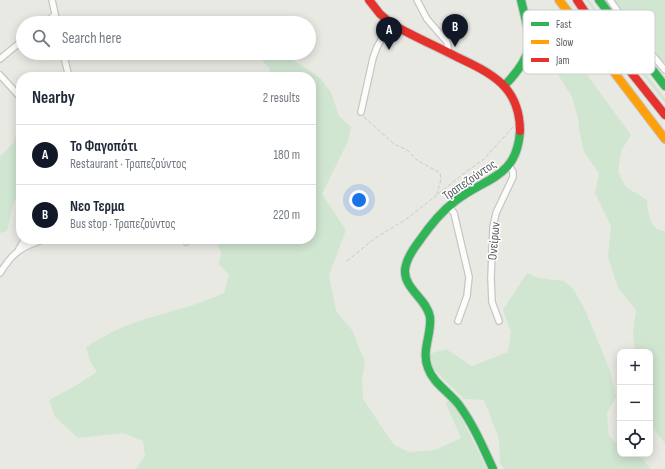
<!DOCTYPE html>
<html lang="en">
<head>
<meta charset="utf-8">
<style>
	body { margin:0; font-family:"Sofia Sans Condensed",sans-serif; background:#f2f2f3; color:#1f2937 }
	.controls { position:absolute; right:12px; bottom:12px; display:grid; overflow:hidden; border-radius:8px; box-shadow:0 2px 10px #0003 }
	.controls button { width:36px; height:36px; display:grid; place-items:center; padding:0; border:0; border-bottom:1px solid #e0e1e3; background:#fff; color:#1f2937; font:20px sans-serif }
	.you { position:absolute; left:359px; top:200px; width:14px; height:14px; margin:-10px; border:3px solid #fff; border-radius:50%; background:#1a73e8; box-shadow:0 0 0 6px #1a73e833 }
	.badge { display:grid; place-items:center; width:26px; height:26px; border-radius:50%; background:#111827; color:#fff; font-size:13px; font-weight:700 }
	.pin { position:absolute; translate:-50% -33px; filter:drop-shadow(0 1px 2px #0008) }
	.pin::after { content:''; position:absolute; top:21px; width:14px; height:12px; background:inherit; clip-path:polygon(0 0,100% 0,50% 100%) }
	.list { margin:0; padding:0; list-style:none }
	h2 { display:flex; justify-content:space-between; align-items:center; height:52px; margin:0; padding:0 16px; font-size:17px }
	h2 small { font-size:13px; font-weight:400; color:#747a83 }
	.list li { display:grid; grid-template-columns:26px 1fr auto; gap:12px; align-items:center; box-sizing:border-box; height:60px; padding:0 16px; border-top:1px solid #e0e1e3 }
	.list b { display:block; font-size:15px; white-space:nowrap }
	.list p { margin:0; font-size:13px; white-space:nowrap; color:#747a83 }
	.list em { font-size:13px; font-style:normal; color:#747a83 }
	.icon { flex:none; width:22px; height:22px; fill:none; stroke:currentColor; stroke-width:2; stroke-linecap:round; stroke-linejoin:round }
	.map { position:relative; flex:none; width:665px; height:469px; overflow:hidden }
	.search { position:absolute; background:#fff; box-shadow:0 2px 10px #0003; left:16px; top:16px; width:300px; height:44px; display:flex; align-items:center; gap:10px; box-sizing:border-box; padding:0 14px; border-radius:22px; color:#747a83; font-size:15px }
	.panel { position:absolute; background:#fff; box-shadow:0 2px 10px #0003; left:16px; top:72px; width:300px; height:172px; border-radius:16px }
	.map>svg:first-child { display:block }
</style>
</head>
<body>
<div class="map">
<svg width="665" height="469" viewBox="0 0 665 469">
	<rect width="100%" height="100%" fill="#e9e9e3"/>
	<g fill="#d0e6d1">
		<path d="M586,0H589L604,21L665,98V103L602,22Z"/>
		<path d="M614,0H665V63C653,56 623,14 614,0Z"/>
		<path d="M255,53H285L296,62L320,78L331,92L339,116L351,127L348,141L322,194L346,230L329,275L336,311L352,330L365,362L362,380L363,399L394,445L409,452L435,450L461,438L445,402L453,401L487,469H136L145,456L143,441L123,433L78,438L55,417L49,400L75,386L97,372L90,361L86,347C102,337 120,327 139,321C167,312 196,306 224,293L229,275L219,264L221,252L214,239H311V77H270V69Z"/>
		<path d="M565,60L582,68L631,135L621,151L618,172L626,187L647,200C648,212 649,231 665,231V443L656,432L650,418V352H635L633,333L636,310L618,288L608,257L611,226L595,193L599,173L584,152L580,134L578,118L572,97L557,73L556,66Z"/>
		<path d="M21,127V184L13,205L7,231L0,233V156L2,155L14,142L17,131Z"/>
		<path d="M527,273L538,278L564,281L574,290L585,310L610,370L616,397L607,413L609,436L615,442H620V454H638L651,469H504L500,463L499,439L484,400L464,399L430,366L429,354L446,349L472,366L508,352L511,332L503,310Z"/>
	</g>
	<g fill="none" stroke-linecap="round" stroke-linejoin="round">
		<g stroke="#c6c7c5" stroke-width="8">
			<g id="street">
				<path d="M52,0L57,23"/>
				<path d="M417,0L427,19L447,42L448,48L447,52"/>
				<path d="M610,0L626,23L665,70"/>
				<path d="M45,23L55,15"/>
				<path d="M63,53L69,77"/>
				<path d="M0,59L23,40"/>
				<path d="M0,75L21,98"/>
				<path d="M361,112L373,58L377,47L390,24"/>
				<path d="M449,207L454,213L469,277L467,296L458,321"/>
				<path d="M185,239L186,242"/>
				<path d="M19,249L25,239"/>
				<path d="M0,273C13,252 22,246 46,239"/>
				<path d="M499,321L492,302L491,278L493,227L496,213L513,177V172L509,165"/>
			</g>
		</g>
		<g stroke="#c5c6c5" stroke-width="10">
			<g id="fast">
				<path d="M599,0L665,86"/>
				<path d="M504,86C537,52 531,43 521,0"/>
				<path d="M493,469C483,447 473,424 459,405C449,392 433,383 428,368C421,351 432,334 430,317C427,299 404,289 405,270C406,259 413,249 420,240C429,227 441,212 454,202C485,177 517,179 520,131"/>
			</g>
		</g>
		<g stroke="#c5c6c5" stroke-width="10">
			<path id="slow" d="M559,0L665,139"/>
		</g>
		<g stroke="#c5c6c5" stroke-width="10">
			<g id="jam">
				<path d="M369,0L380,14L392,24C412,36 434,45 455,56C491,73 520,86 520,131"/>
				<path d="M577,0L595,27L665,115"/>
			</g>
		</g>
		<g stroke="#c6ccc9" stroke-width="1" stroke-dasharray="4 2" stroke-linecap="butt">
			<path d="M364,117L394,144L407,150L417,160L440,173L441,179L437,194"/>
			<path d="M347,261L374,239L408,218L467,171L484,159L513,127"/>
		</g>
		<use href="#street" stroke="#fcfcfb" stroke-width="5.5"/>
		<use href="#fast" stroke="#30b455" stroke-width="8"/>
		<use href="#slow" stroke="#ff9f0a" stroke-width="8"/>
		<use href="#jam" stroke="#e5322d" stroke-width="8"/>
	</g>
	<g text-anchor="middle" stroke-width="3" stroke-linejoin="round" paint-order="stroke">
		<g font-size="13" fill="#595c62" stroke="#fff">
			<text transform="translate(469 179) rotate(-34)" y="5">Τραπεζούντος</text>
			<text transform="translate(493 241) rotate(-85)" y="5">Ονείρων</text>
		</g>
	</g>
	<rect x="523" y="10" width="132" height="64" rx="6" fill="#fff" stroke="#cdced0" stroke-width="1"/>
	<rect x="531" y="22" width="18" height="4" fill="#30b455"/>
	<rect x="531" y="40" width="18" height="4" fill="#ff9f0a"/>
	<rect x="531" y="58" width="18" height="4" fill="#e5322d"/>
	<g font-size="11" fill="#595c62">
		<text x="556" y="28">Fast</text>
		<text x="556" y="46">Slow</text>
		<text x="556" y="64">Jam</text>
	</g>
</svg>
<div class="controls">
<button>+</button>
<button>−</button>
<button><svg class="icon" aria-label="locate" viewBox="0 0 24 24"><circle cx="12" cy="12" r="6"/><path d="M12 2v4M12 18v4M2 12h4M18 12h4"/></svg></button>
</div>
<div class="you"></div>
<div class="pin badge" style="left:389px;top:50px">A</div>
<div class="pin badge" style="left:455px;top:47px">B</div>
<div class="search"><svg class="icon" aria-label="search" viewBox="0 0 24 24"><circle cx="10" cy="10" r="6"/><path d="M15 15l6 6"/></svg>Search here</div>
<section class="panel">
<h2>Nearby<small>2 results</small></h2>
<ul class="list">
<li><span class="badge">A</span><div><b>Το Φαγοπότι</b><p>Restaurant · Τραπεζούντος</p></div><em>180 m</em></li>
<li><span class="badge">B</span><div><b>Νεο Τερμα</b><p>Bus stop · Τραπεζούντος</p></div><em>220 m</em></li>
</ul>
</section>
</div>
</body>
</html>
